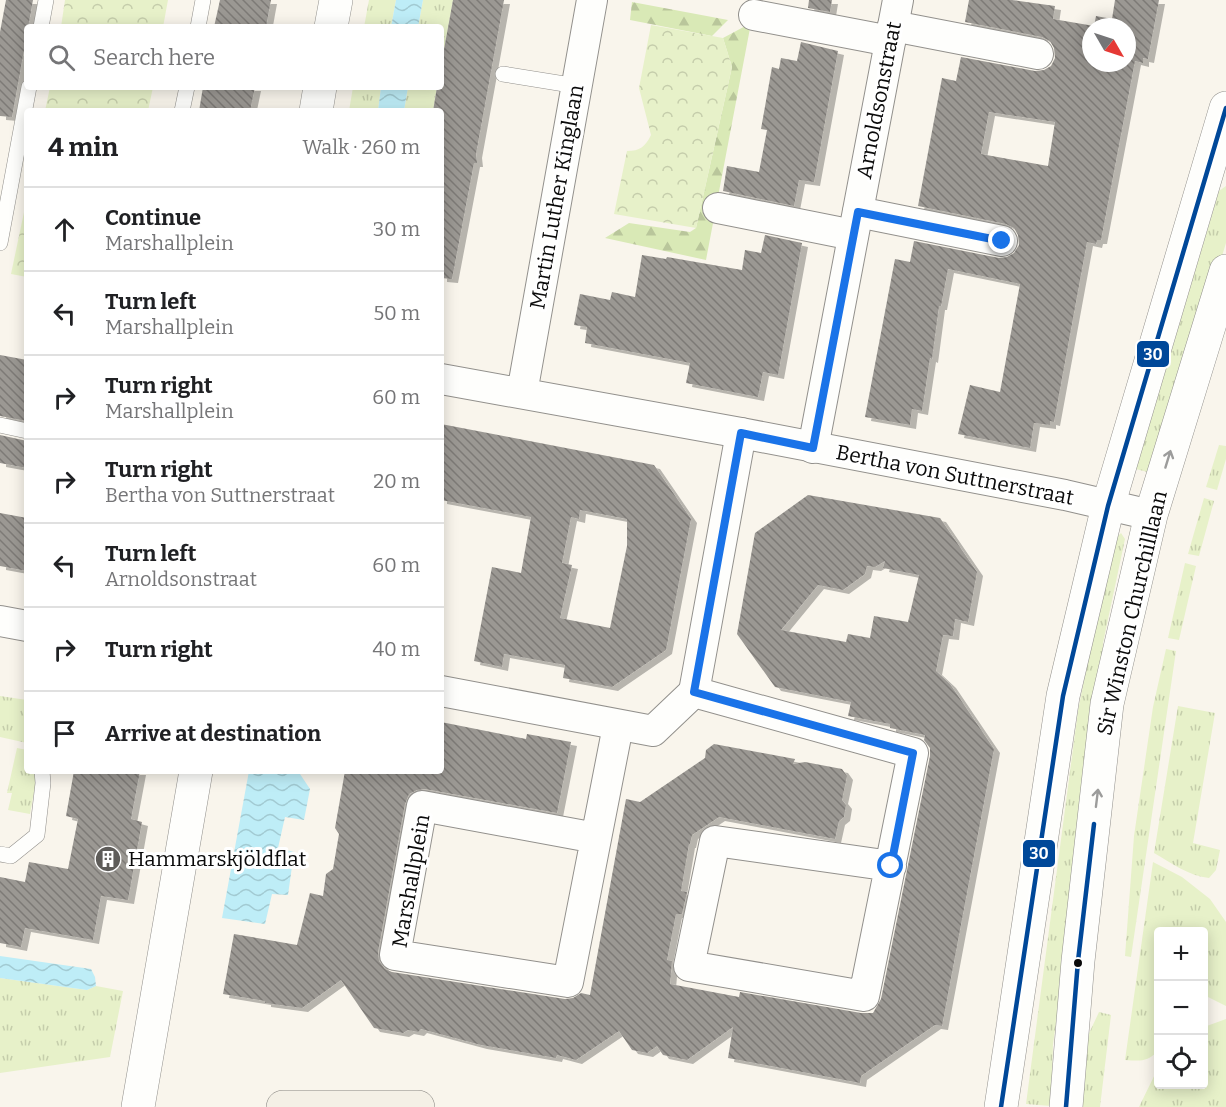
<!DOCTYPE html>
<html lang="en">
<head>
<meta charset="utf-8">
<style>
	body { margin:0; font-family:Bitter,serif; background:#f6f6f6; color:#202124 }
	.controls { position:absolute; right:18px; bottom:18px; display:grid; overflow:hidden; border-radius:6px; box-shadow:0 3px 15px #0003 }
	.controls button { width:54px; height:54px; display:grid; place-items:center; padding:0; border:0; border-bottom:2px solid #e0e0e0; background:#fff; color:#202124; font:30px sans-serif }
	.compass { position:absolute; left:1082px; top:18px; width:54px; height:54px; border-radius:50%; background:#fff; box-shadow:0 3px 15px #0003; rotate:129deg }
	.stop { position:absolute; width:18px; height:18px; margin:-14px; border:4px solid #1a73e8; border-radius:50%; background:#fff }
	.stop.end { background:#1a73e8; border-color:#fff; box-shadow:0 2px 6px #0008 }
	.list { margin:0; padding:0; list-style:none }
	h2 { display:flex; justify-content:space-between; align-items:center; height:78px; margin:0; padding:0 24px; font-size:26px }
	h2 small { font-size:20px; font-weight:400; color:#757577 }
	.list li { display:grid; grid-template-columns:39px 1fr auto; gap:18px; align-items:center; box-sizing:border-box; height:84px; padding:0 24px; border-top:2px solid #e0e0e0 }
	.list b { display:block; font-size:22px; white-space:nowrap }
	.list p { margin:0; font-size:20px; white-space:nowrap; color:#757577 }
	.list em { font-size:20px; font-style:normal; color:#757577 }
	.icon { flex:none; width:33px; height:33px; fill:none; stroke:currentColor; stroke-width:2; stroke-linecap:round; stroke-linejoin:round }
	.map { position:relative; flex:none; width:1226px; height:1107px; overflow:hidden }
	.search { position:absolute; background:#fff; box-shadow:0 3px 15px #0003; left:24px; top:24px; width:420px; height:66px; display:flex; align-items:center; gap:15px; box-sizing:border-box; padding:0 21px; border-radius:6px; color:#757577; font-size:22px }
	.panel { position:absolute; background:#fff; box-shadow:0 3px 15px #0003; left:24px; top:108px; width:420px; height:666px; border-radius:6px }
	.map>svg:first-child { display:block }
</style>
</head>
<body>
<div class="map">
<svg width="1226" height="1107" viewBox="0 0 1226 1107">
	<defs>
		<pattern id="grass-tufts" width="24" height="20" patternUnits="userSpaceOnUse" patternTransform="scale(1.5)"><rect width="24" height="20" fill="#e7f1c9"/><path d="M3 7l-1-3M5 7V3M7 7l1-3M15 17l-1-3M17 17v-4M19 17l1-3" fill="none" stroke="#c5cdab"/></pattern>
		<pattern id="forest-firs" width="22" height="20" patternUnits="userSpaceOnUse" patternTransform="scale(1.5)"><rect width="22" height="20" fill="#d9e9b6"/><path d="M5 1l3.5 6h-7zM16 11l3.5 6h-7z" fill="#b9c69b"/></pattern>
		<pattern id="park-crowns" width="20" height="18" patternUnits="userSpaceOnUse" patternTransform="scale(1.5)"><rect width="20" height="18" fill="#e7f1c9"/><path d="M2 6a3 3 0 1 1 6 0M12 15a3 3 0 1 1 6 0" fill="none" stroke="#c5cdab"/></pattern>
		<pattern id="water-waves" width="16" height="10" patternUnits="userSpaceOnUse" patternTransform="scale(1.5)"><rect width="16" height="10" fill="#beedf7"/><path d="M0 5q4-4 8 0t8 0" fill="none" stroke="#a2cad2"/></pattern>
		<pattern id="building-back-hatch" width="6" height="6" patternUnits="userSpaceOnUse" patternTransform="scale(1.5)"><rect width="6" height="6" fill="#9b9893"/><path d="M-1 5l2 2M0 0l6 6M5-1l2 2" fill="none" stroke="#7d7a76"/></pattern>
		<filter id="shadow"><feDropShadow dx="6" dy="4" stdDeviation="0" flood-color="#0004"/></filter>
	</defs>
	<rect width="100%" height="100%" fill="#f9f5ec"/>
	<g fill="url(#grass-tufts)">
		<path d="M369,0H396L391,27H364Z"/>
		<path d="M423,0H453L441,66V27H418Z"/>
		<path d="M353,87H381L378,111H349Z"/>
		<path d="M408,87H437L433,111H404Z"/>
		<path d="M1226,186V243L1155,474L1136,469L1219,191Z"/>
		<path d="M1219,445L1226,446V459L1217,490L1206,487Z"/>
		<path d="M1204,498L1214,501L1199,556L1188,554Z"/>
		<path d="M1121,533L1125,539L1103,643L1101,711L1053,1044L1051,1106L1026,1104L1078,711L1094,630L1115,539Z"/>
		<path d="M1185,563L1196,566L1179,640L1168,638Z"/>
		<path d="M1166,649L1176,651L1131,957L1125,956L1134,836L1153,707Z"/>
		<path d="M0,696L27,700L25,722L27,725V743L0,737Z"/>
		<path d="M1178,706L1215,713L1193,843L1220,850L1216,870L1209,878C1189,876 1171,863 1154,853Z"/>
		<path d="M17,748L27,750V771H33L37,776L30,814L8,810L12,793H7Z"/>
		<path d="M1153,862L1182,877L1210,899L1226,922V1006L1204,995V932H1158V1051C1147,1062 1141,1061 1125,1060Z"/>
		<path d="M0,978L87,990L96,986L123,991L110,1057L0,1073Z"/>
		<path d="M1099,1012L1111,1015L1100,1107H1082L1085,1042Z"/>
		<path d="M1226,1019V1107H1139L1158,1068V1084H1204V1027Z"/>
	</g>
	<g fill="url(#forest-firs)">
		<path d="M632,2L728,20L712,36L630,20Z"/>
		<path d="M751,23L706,260L605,238L629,223L690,232L696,228L732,67L723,38Z"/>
	</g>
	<g fill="url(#park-crowns)">
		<path d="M65,0H168L163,27H61Z"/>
		<path d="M651,25L723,38L732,67L696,228L614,214L627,151C640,151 645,147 651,135L639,88Z"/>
		<path d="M50,87H153L148,111H45Z"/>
		<path d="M27,198V277L11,274Z"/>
	</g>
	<g fill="url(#water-waves)">
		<path d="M396,0H423L418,27H391Z"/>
		<path d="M381,87H408L404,111H378Z"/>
		<path d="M249,771H298L310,789L304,820L285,817L278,848L294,852L288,895L272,894L265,924L222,918Z"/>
		<path d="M0,956L91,969L95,977L96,986L87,990L0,978Z"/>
	</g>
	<g fill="url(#building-back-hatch)" fill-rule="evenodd" filter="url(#shadow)">
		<path d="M6,0H33L12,117L0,116V32Z"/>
		<path d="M220,0H271L266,27H214Z"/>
		<path d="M453,0H504L476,154L477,163H474L452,279L441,278V111H433L437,87H441V66Z"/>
		<path d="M809,0H832L830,12L808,8Z"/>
		<path d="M969,0H1012L1055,6L1053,19L1094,26L1096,16L1112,19L1115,0H1159L1148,59L1143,58V63L1135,61L1101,240H1097L1096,244L1087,242L1054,422L1050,421V425L1034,423L1030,448L958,434L970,385L1000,392L1020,284L948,269L941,306H939L932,359L930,358L922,411L912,409L910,425L865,417L895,259L910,262L914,241L999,258L1007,257L1014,253L1019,245L1018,235L1014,228L1006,224L918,206L942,78L956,81L961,57L1035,71L1044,70L1051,66L1055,58L1054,48L1050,41L1042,37L965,22ZM1091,27H1127V63H1091ZM989,112L1055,122L1048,166L981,154Z"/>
		<path d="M801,42L838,51L814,182L799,180L794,206L723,191L727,166L759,172L767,130L761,129L772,67L779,69L781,58L797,61Z"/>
		<path d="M203,87H255L250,111H199Z"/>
		<path d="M765,235L802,243L778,375L763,372L758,397L686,383L690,363L585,343L587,327L574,325L580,294L610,300L612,292L635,297L642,255L666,259L667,257L742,270L745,250L761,253Z"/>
		<path d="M0,355L27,360V421L0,416Z"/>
		<path d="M441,424L654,465L691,519L666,650L612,687L563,678L565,665L504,654L502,667L474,661L492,567L521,573L531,517L441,500ZM580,510L627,519V546L610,628L560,618L572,565L562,563L571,517L579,519Z"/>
		<path d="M0,435L27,441V468L0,463Z"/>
		<path d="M808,495L940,518L977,572L968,622L955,619L953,636L943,635L936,671L950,684L994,749L942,1026L935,1025L861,1076L860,1083L728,1058L733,1027L687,1060L663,1055L657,1046L647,1053L632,1050L619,1031L576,1060L557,1055L556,1058L481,1045L421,1029L418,1032L408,1030L403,1033L374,1028L341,980L302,1008L265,1003V1001L223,994L234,934L297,945L310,893L323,896L326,874L333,869L339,834L335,828L345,771H441V722L526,739L527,734L571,742L557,813L425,789L417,790L409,794L405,804L378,952L379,961L385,969L392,972L565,999L573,998L581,993L590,995L626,799L640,802L705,758L706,750L714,744L795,759L793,764L805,762L842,769L847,776L842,800L846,805L844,817L839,821L835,839L719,817L692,835L690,844H689L681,891L687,892L682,914H676L667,960L672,961L670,984L739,997L740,992L861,1013H873L881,999L930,756V748L924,740L925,735L890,728V724L848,716L851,702L775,687L737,634L755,533ZM885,561L883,568L919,575L908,622L874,616L870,638L848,634L846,642L781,630L818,585L843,590L865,574L867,566L875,567Z"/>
		<path d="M0,513L27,518V571L0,566Z"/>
		<path d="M74,771H140L131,819L142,822L128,900L101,896L93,940L25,928L21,947L0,943V877L25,882L29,862L68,869L78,819L66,816Z"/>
	</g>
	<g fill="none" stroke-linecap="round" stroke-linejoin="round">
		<g stroke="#92908c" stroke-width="16">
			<g id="service">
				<path d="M41,27L46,0"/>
				<path d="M198,27L203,0"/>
				<path d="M503,74L577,86"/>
				<path d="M182,111L187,87"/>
				<path d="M0,243L29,87"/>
				<path d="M0,425L27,431"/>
				<path d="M0,854L11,856L37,835L43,783L42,771"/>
			</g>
		</g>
		<g stroke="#92908c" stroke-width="32">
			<g id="minor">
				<path d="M754,15L890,41"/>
				<path d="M893,26L1038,54"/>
				<path d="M718,208L853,235"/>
				<path d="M858,212L1002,241"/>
				<path d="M441,379L741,433L1065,495L1151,515"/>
				<path d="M522,393L592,0"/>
				<path d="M813,448L898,0"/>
				<path d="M0,621L27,626"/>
				<path d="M441,691L653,731L694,692L913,753L864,996L689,966L715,841L891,866"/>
				<path d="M694,692L741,433"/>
				<path d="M596,838L422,806L395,955L568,982L618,726"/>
			</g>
		</g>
		<g stroke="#92908c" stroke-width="34">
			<g id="tertiary">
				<path d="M331,27L336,0"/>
				<path d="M316,111L320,87"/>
				<path d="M138,1107L196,771"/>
				<path d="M1001,1107L1063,696L1108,506L1226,108"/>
				<path d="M1066,1107L1078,961L1107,704L1151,515L1226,271"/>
			</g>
		</g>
		<g stroke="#888682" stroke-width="34">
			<path id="secondary" d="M283,1107H418"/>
		</g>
		<use href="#service" stroke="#fefefc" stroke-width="15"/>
		<use href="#minor" stroke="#fefefc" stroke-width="30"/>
		<use href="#tertiary" stroke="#fefefc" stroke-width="33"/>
		<use href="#secondary" stroke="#f4f0e6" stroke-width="33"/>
		<g stroke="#fff" stroke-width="9">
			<g id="bus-1">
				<path d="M1001,1107L1063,696L1108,506L1226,108"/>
				<path d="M1066,1107L1078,961L1094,824"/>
			</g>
		</g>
		<use href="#bus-1" stroke="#004899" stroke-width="4.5"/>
	</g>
	<defs><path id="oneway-shaft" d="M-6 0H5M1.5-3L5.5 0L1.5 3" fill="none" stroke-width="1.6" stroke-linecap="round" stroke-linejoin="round" transform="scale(1.5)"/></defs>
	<g stroke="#9c9c9b">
		<use href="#oneway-shaft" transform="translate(1168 459) rotate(-73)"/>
		<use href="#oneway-shaft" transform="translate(1097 798) rotate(-83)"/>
	</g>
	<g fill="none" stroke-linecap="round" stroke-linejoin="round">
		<path stroke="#1a73e8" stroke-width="8" d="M891,866L913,753L694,692L741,433L813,448L858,212L1002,241"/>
	</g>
	<defs>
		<g id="building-disc" transform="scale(1.35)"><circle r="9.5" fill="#5e5c59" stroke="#fff"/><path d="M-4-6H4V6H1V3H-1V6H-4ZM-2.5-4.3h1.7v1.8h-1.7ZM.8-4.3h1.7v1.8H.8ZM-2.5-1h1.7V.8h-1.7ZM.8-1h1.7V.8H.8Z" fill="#fff"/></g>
	</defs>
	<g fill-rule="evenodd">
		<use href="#building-disc" x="108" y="859"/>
	</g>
	<circle fill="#0a0a0a" stroke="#fff" stroke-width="2" cx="1078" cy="963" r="5"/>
	<g text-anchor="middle" stroke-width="6" stroke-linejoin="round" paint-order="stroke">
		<g font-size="21" fill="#0a0a0a" stroke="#fff">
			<text transform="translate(879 100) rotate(-79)" y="7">Arnoldsonstraat</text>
			<text transform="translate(557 197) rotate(-80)" y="7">Martin Luther Kinglaan</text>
			<text transform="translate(955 475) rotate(11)" y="7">Bertha von Suttnerstraat</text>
			<text transform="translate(1132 613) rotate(-77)" y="7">Sir Winston Churchilllaan</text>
			<text transform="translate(411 881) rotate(-80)" y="7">Marshallplein</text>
		</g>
		<g font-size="21" fill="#0a0a0a" stroke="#fff" text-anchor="start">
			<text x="128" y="866">Hammarskjöldflat</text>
		</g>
	</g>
	<g stroke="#fff" stroke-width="2">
		<rect x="1136" y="340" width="34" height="28" rx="6" fill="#004899"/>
		<rect x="1022" y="839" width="34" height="29" rx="6" fill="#004899"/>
	</g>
	<g font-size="16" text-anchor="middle" font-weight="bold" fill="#fff">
		<text x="1153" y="360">30</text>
		<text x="1039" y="859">30</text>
	</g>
</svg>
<div class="controls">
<button>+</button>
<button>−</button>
<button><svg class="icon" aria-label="locate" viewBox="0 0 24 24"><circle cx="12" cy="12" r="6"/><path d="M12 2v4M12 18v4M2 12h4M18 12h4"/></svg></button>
</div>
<svg class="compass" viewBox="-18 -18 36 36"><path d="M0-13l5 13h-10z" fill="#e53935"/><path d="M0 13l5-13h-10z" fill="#757577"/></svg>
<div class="stop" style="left:891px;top:866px"></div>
<div class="stop end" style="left:1002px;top:241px"></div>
<div class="search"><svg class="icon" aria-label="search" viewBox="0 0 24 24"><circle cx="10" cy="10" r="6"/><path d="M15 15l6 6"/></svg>Search here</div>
<section class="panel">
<h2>4 min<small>Walk · 260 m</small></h2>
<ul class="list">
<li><svg class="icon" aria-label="ahead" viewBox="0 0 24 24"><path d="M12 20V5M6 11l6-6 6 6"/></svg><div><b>Continue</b><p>Marshallplein</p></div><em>30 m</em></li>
<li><svg class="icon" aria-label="left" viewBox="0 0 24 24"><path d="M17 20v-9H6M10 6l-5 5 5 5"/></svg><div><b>Turn left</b><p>Marshallplein</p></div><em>50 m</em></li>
<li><svg class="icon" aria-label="right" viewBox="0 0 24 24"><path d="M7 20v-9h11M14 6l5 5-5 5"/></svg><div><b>Turn right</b><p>Marshallplein</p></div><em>60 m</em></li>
<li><svg class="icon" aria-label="right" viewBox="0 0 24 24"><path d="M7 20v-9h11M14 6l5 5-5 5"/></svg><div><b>Turn right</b><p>Bertha von Suttnerstraat</p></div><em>20 m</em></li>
<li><svg class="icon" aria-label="left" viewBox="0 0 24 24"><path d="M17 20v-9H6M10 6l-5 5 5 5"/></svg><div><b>Turn left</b><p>Arnoldsonstraat</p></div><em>60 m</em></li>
<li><svg class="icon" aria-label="right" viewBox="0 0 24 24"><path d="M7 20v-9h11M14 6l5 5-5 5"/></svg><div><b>Turn right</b></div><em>40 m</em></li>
<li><svg class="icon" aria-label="arrive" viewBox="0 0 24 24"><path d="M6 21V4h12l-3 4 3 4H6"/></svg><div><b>Arrive at destination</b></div></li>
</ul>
</section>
</div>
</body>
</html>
